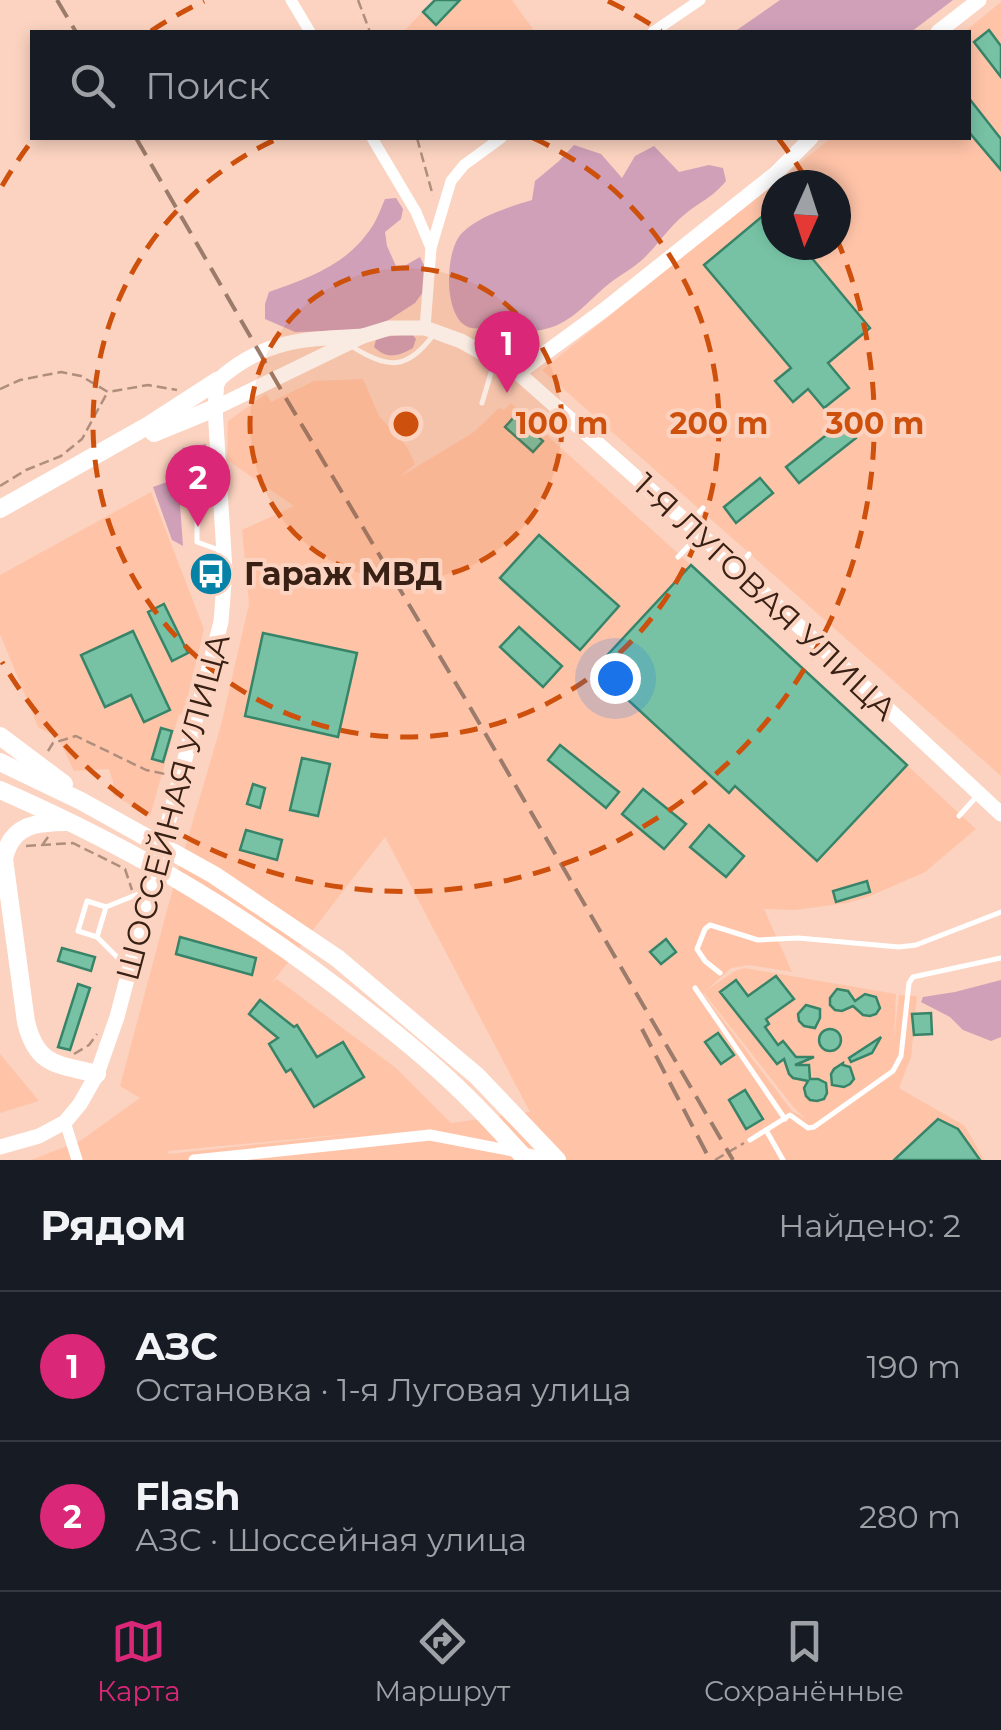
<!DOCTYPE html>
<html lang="ru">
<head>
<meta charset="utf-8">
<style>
	body { margin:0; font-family:Montserrat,sans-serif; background:#242831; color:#f1f3f6 }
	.compass { position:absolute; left:761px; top:170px; width:90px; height:90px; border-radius:50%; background:#171b24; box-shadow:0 5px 15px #0003; rotate:183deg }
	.you { position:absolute; left:615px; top:678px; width:35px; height:35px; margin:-25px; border:8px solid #fff; border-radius:50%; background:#1a73e8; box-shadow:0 0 0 15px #1a73e833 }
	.badge { display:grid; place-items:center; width:65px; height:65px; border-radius:50%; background:#db2777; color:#fff; font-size:32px; font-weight:700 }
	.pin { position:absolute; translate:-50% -82px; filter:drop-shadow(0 2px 5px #0008) }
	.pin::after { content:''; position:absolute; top:52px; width:35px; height:30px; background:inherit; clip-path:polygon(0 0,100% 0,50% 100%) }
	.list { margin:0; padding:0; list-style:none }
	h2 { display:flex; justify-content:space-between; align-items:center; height:130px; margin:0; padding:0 40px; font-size:42px }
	h2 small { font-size:32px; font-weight:400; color:#9ea1a6 }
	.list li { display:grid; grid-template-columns:65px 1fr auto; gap:30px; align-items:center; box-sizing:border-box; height:150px; padding:0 40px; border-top:2px solid #363941 }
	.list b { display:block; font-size:38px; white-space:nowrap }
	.list p { margin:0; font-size:32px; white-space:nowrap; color:#9ea1a6 }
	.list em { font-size:32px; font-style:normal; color:#9ea1a6 }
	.icon { flex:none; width:55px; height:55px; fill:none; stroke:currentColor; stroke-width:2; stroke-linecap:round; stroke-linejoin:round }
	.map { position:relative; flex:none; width:1001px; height:1160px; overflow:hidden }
	.search { position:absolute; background:#171b24; box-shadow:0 5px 15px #0003; left:30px; right:30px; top:30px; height:110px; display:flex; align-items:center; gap:25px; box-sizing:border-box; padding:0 35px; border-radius:0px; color:#9ea1a6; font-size:38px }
	.sheet { height:430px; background:#171b24 }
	nav { display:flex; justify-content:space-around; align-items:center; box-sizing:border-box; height:140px; border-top:2px solid #363941; background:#171b24; font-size:28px; color:#9ea1a6 }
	nav a { display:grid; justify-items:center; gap:5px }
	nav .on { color:#db2777 }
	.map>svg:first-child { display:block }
</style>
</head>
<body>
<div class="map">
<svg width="1001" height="1160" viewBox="0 0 1001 1160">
	<rect width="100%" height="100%" fill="#fbd3c0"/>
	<g fill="#ffc4a8" fill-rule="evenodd">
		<path d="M434,0H512L535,32H403Z"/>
		<path d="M1001,2V776L542,370L831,138H968V32H964ZM776,185H836V245H776Z"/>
		<path d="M363,379L379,416L407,447L415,464L400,477L474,432L499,408L504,410L511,403L691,565L976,829L925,872L868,897L847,903L795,910L764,909L792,972L749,965L731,968L707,990L735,971L744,968L896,994L894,1039L899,995L917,996L911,1057L899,1088L965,1126L984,1160H31L80,1141L140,1098L120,1086L170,899L221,725L249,604L242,530L294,506L227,460L228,421L266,394L271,402L314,381ZM385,837L530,1112L451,1123L396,1068L277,979L272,983ZM704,993L794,1108L805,1118L792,1111L703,994ZM371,1132L168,1154L169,1151Z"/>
		<path d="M151,492L204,629L183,716L179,714L150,816L113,795V782L109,769L74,771L58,738L38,727L0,634V575Z"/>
		<path d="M0,1054L39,1101L0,1113Z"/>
	</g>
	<g fill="#cfa0b8">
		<path d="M780,0H953L911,32H734Z"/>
		<path d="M574,145L601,154L622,178L635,156L654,146L679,172L709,165L723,168L726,181C711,199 699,202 684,215C668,228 657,246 642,260C631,270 616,277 605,287C582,307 567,328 534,331C521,333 509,326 496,326C486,327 475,331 466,326C443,313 445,250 462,233C479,216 509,207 532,200L535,181L559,161Z"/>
		<path d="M396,198L403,209L401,219L385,232L387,246L396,266L406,265L420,257L425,267L426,288L415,303L373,330L295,332L265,319V304L269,292C305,279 342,267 366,235C375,225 380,211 385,199Z"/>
		<path d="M412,334L416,339L413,348C399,356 387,360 374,347L376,340L382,337Z"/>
		<path d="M206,444L212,481L180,505L183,546L172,540L153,487L192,473L182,448Z"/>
		<path d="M1001,980V1037L991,1041L963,1030L950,1017L921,1002L923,997L955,992Z"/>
	</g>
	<g fill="#77c2a4" stroke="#388469" stroke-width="2.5">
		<path d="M435,0H460L436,25L423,12Z"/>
		<path d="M989,30L1001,46V77L974,42Z"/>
		<path d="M968,97L1001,139V170L968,131Z"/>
		<path d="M771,209L776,215V245H801L870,328L828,363L849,388L824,408L808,389L793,402L775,381L791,368L704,265Z"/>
		<path d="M515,416L543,441L533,452L505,427Z"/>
		<path d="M844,421L856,438L799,483L786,467Z"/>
		<path d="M760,478L773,493L736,523L724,507Z"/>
		<path d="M539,535L619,606L580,650L500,578Z"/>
		<path d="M691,565L907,765L817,861L735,786L729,793L615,688L621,681L601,662Z"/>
		<path d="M164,604L188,653L172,661L148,612Z"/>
		<path d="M519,627L562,666L543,687L500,647Z"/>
		<path d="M133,631L170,710L144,722L131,695L105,707L81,655Z"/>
		<path d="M263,633L357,653L338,737L245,716Z"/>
		<path d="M161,728L172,731L163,762L152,759Z"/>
		<path d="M560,745L619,792L606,808L548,760Z"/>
		<path d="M302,758L330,764L318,816L290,810Z"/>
		<path d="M253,784L265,788L260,808L247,804Z"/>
		<path d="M643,789L686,824L664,849L622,814Z"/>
		<path d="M709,825L744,856L726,877L690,847Z"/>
		<path d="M246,830L282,840L277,860L240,850Z"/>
		<path d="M867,881L870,892L836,902L833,891Z"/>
		<path d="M180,937L256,958L252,975L176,954Z"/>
		<path d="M666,939L676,952L661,964L650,952Z"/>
		<path d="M62,948L95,957L91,971L58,961Z"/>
		<path d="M776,976L794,999L766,1019L769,1024L765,1027L778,1045L783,1041L796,1057H814L795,1065H809L810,1079H818L826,1083L827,1093L824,1099L817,1101L810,1100L806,1096L804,1088L808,1081L793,1078L789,1074L784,1059L777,1064L720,992L736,980L748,996Z"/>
		<path d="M78,984L90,988L70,1050L58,1047Z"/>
		<path d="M837,989L848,991L855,1001L865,994L876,997L880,1008L876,1014L870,1016L863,1015L853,1006L842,1011L835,1010L830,1005V998Z"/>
		<path d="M260,1000L294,1027L297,1025L317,1057L343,1042L364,1077L314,1107L291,1069L286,1072L269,1044L278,1038L249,1014Z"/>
		<path d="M806,1005L820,1009V1018L815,1028L804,1026L799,1021L798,1014Z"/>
		<path d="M931,1013L932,1034L914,1035L912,1014Z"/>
		<circle cx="830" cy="1040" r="11"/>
		<path d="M718,1033L734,1055L721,1064L705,1042Z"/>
		<path d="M881,1037L872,1053L851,1062L849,1058Z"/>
		<path d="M843,1063V1065L850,1067L854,1079L850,1084L844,1087L832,1085L831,1074L834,1069Z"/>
		<path d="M745,1090L763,1119L746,1129L729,1100Z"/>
		<path d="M938,1119L958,1129L980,1160H894Z"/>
	</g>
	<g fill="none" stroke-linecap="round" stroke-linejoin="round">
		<g stroke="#b08e7e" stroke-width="2.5" stroke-dasharray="10 5" stroke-linecap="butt">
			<path d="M358,0L370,32"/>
			<path d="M417,138L433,196"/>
			<path d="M0,389L20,380L61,372L81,376L108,392L148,385L177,390"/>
			<path d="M0,486L26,470L61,456L82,439L107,393"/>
			<path d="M48,751L53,743L76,736L146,770L165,774"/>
			<path d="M43,844L48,837"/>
			<path d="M26,846L73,843L125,869L132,890"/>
			<path d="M74,1054L89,1045L97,1034"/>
			<path d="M715,1160L744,1143"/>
		</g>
		<g stroke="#fff" stroke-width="5">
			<path d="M351,346C388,369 407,371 434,334"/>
			<path d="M482,403L494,363"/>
			<path d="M218,496L197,511V542L219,550"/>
			<path d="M691,522L703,508"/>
			<path d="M678,557L697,537"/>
			<path d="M739,567L749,554"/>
			<path d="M959,816L977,796"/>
			<path d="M97,937L78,931L87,901L106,907"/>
			<path d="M126,966L97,937L106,907L148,890"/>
			<path d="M720,973L705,961L697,949L705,929L710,925L758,940L798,938L899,947L916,945L1001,912"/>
			<path d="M695,988L785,1119"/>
			<path d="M766,1130L783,1160"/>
			<path d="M750,1140L790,1115L808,1128L814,1127L893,1071L901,1056L909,983L913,977L1001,958"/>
		</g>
		<g stroke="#fff" stroke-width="11">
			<path d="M291,0L310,32"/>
			<path d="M653,32L700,0"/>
			<path d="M372,138L416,212L431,248L425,328"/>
			<path d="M431,248L451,181L464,165L501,138"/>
			<path d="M65,1122L77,1160"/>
			<path d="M194,1160L430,1135L554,1159"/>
		</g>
		<g stroke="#fff" stroke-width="15">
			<path d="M938,32L979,0"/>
			<path d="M518,373L604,310L776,173L811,138"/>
			<path d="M215,408L363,336L389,328H425L461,341L518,373L700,534L1001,814"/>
			<path d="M0,1147L39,1136L65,1122L80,1104L97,1074L117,1017L221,622L225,570L215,408L217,381C264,339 303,339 363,336"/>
		</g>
		<g stroke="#fff" stroke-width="18">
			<path d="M154,433L215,408"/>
			<path d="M0,509L149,425L217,381"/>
			<path d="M0,736L64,784"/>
			<path d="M0,762L81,801L214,875L337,958L477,1076L557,1160"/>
			<path d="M0,790C137,850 255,920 371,1014C403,1039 435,1065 464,1094C486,1115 506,1138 527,1160"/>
			<path d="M68,822C37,822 11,824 4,859L26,1022C37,1067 58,1064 97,1074"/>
		</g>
		<g stroke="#9b7b6b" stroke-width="4" stroke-dasharray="20 10" stroke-linecap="butt">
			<path d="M57,0L76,32"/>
			<path d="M136,138L284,395L467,702L733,1160"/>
			<path d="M642,1029L710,1160"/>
		</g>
	</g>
	<circle cx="406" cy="424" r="156" fill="#ce500d" fill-opacity=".12"/>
	<g fill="none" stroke="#ce500d" stroke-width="5" stroke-dasharray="18 12">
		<circle cx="406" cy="424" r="156"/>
		<path d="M533 138A313 313 0 1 1 279 138"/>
		<path d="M2 186A469 469 0 0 1 34 138M151 31A469 469 0 0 1 204 1M608 1A469 469 0 0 1 661 31M778 138A469 469 0 0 1 808 182M836 237A469 469 0 0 1 2 662"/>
	</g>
	<defs>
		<g id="bus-disc" transform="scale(2.25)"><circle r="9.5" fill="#0682a7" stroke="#fbd3c0"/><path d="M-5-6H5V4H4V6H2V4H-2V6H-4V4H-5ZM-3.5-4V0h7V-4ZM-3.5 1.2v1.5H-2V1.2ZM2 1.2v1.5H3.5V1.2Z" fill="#fff"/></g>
	</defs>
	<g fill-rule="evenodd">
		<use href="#bus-disc" x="211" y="574"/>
	</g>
	<g text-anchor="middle" stroke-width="8" stroke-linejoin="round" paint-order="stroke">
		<g font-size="32" font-weight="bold" fill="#382014" stroke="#fbd3c0" text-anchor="start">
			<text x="244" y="585">Гараж МВД</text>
		</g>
		<g font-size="32" fill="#382014" stroke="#fbd3c0">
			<text transform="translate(765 597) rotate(43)" y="11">1-Я ЛУГОВАЯ УЛИЦА</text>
			<text transform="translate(173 807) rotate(-75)" y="11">ШОССЕЙНАЯ УЛИЦА</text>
		</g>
	</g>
	<circle cx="406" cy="424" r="15" fill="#ce500d" stroke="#fbd3c0" stroke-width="5"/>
	<g font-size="30" text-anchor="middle" font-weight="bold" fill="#ce500d" stroke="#fbd3c0" stroke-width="8" stroke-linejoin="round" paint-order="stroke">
		<text x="562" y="434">100 m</text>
		<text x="719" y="434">200 m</text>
		<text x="875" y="434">300 m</text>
	</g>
</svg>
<svg class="compass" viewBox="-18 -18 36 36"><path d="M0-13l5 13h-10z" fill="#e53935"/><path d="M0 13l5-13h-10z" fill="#9ea1a6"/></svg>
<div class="you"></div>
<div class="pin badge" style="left:507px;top:393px">1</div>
<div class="pin badge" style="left:198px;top:527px">2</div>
<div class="search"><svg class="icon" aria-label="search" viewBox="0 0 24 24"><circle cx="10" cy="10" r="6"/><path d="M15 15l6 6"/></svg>Поиск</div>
</div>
<section class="sheet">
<h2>Рядом<small>Найдено: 2</small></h2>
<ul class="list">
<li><span class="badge">1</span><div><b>АЗС</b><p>Остановка · 1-я Луговая улица</p></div><em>190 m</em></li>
<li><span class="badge">2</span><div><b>Flash</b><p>АЗС · Шоссейная улица</p></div><em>280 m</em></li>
</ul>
</section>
<nav>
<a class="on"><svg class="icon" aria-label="map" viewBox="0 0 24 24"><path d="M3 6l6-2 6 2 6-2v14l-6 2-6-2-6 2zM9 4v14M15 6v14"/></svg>Карта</a>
<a><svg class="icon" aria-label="directions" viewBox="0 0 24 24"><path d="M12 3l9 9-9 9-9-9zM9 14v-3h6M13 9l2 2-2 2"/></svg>Маршрут</a>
<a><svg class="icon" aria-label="saved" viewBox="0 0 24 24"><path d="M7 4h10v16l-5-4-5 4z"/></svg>Сохранённые</a>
</nav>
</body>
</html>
